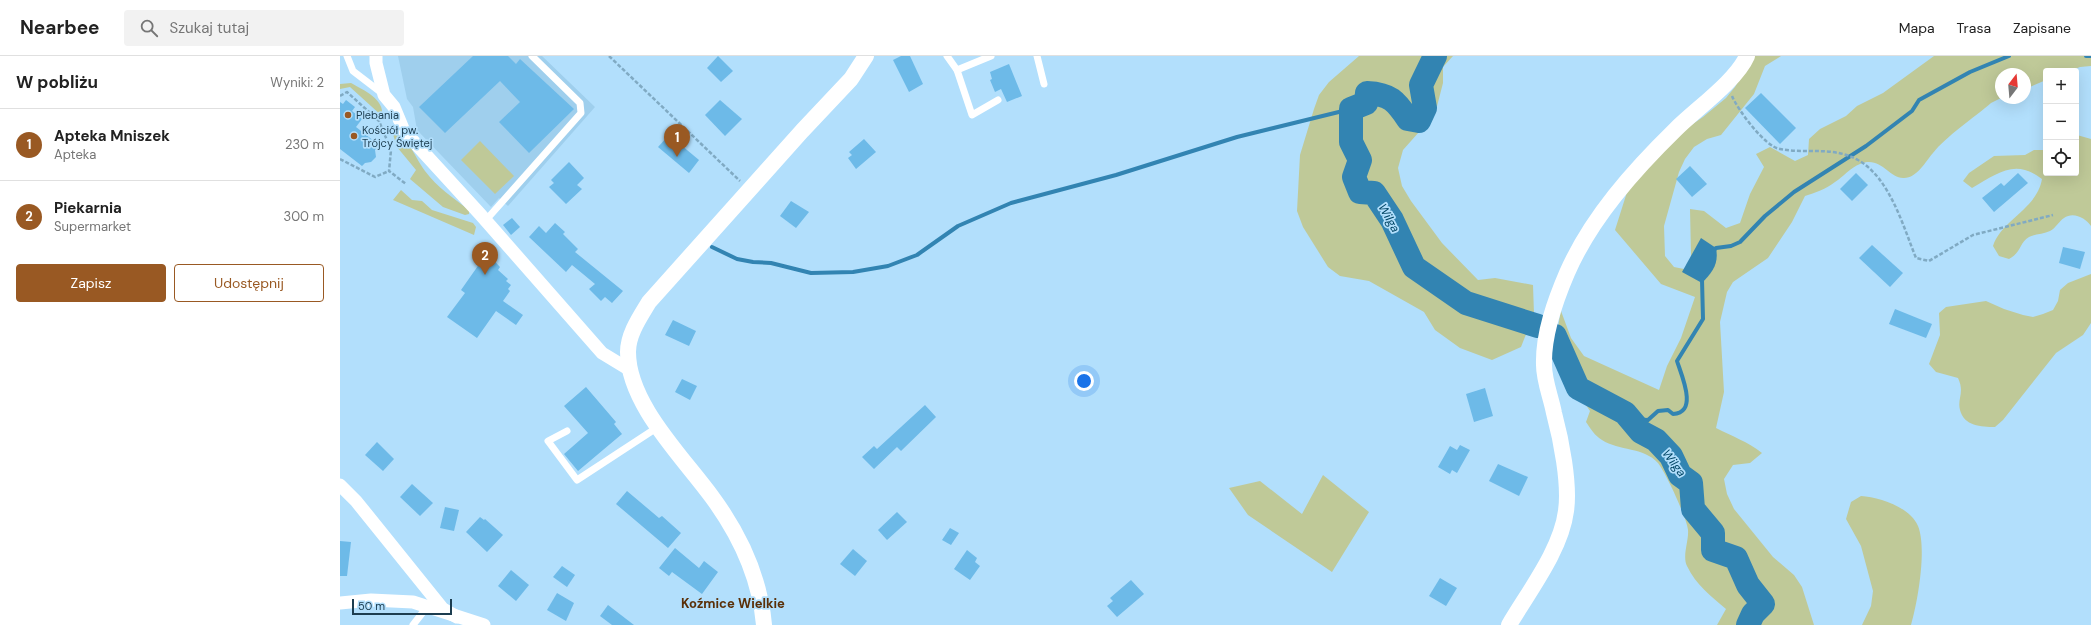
<!DOCTYPE html>
<html lang="pl">
<head>
<meta charset="utf-8">
<style>
	body { margin:0; font-family:"DM Sans",sans-serif; background:#f2f2f2; color:#222 }
	.controls { position:absolute; right:12px; top:12px; display:grid; overflow:hidden; border-radius:4px; box-shadow:0 4px 16px #0002 }
	.controls button { width:36px; height:36px; display:grid; place-items:center; padding:0; border:0; border-bottom:1px solid #e0e0e0; background:#fff; color:#222; font:20px sans-serif }
	.compass { position:absolute; left:1655px; top:12px; width:36px; height:36px; border-radius:50%; background:#fff; box-shadow:0 4px 16px #0002; rotate:16deg }
	.scale { position:absolute; left:12px; bottom:10px; width:100px; box-sizing:border-box; padding-left:4px; border:2px solid #1c3d50; border-top:0; font-size:11px; line-height:14px; white-space:nowrap; color:#1c3d50; -webkit-text-stroke:3px #b2dffc; paint-order:stroke }
	.you { position:absolute; left:744px; top:325px; width:14px; height:14px; margin:-10px; border:3px solid #fff; border-radius:50%; background:#1a73e8; box-shadow:0 0 0 6px #1a73e833 }
	.badge { display:grid; place-items:center; width:26px; height:26px; border-radius:50%; background:#995923; color:#fff; font-size:13px; font-weight:700 }
	.pin { position:absolute; translate:-50% -33px; filter:drop-shadow(0 1px 2px #0008) }
	.pin::after { content:''; position:absolute; top:21px; width:14px; height:12px; background:inherit; clip-path:polygon(0 0,100% 0,50% 100%) }
	.list { margin:0; padding:0; list-style:none }
	h2 { display:flex; justify-content:space-between; align-items:center; height:52px; margin:0; padding:0 16px; font-size:17px }
	h2 small { font-size:13px; font-weight:400; color:#767676 }
	.list li { display:grid; grid-template-columns:26px 1fr auto; gap:12px; align-items:center; box-sizing:border-box; height:72px; padding:0 16px; border-top:1px solid #e0e0e0 }
	.list b { display:block; font-size:15px; white-space:nowrap }
	.list p { margin:0; font-size:13px; white-space:nowrap; color:#767676 }
	.list em { font-size:13px; font-style:normal; color:#767676 }
	.actions { display:flex; gap:8px; padding:12px 16px }
	.actions a { flex:1; padding:9px 0; border:1px solid #995923; border-radius:4px; text-align:center; font-size:14px; color:#995923 }
	.actions .main { background:#995923; color:#fff }
	.icon { flex:none; width:22px; height:22px; fill:none; stroke:currentColor; stroke-width:2; stroke-linecap:round; stroke-linejoin:round }
	.map { position:relative; flex:none; width:1751px; height:569px; overflow:hidden }
	header { display:flex; align-items:center; gap:24px; box-sizing:border-box; height:56px; padding:0 20px; background:#fff; border-bottom:1px solid #e0e0e0 }
	header strong { font-size:19px }
	nav { display:flex; gap:22px; margin-inline-start:auto; font-size:14px }
	.search { width:280px; height:36px; background:#f2f2f2; display:flex; align-items:center; gap:10px; box-sizing:border-box; padding:0 14px; border-radius:4px; color:#767676; font-size:15px }
	main { display:flex }
	aside { flex:1; background:#fff }
	.map>svg:first-child { display:block }
</style>
</head>
<body>
<header>
<strong>Nearbee</strong>
<div class="search"><svg class="icon" aria-label="search" viewBox="0 0 24 24"><circle cx="10" cy="10" r="6"/><path d="M15 15l6 6"/></svg>Szukaj tutaj</div>
<nav><a>Mapa</a><a>Trasa</a><a>Zapisane</a></nav>
</header>
<main>
<aside>
<h2>W pobliżu<small>Wyniki: 2</small></h2>
<ul class="list">
<li><span class="badge">1</span><div><b>Apteka Mniszek</b><p>Apteka</p></div><em>230 m</em></li>
<li><span class="badge">2</span><div><b>Piekarnia</b><p>Supermarket</p></div><em>300 m</em></li>
</ul>
<div class="actions"><a class="main">Zapisz</a><a>Udostępnij</a></div>
</aside>
<div class="map">
<svg width="1751" height="569" viewBox="0 0 1751 569">
	<rect width="100%" height="100%" fill="#b2dffc"/>
	<path fill="#9fcfed" d="M58,0H202L255,51L168,150L159,142L151,151L77,74L73,51L67,43Z"/>
	<g fill="#bfc998">
		<path d="M1019,0H1113L1103,11V27L1095,58L1063,94L1058,112L1062,130L1071,145L1102,187L1138,224L1155,222L1193,229L1194,258L1181,291L1152,304L1120,292L1095,274L1084,256L1029,225L1000,220L988,211L963,171L957,155L960,99L974,53L979,39L989,26Z"/>
		<path d="M1413,0H1441L1425,10L1414,38L1381,79L1367,83L1354,91L1345,103L1339,116L1324,170L1325,200L1334,211L1349,214L1351,199L1350,153L1364,155L1386,172L1400,167L1410,138L1424,111L1416,98L1430,91L1455,105L1468,99L1469,83L1480,73L1506,60L1517,50L1543,37L1594,0H1751V10L1740,11L1730,15H1706V24L1685,33V18H1661V42L1651,47C1635,61 1605,81 1593,97C1586,105 1577,122 1564,122C1549,123 1541,99 1520,108C1511,111 1503,121 1495,126C1486,133 1475,137 1465,140L1452,166L1428,202L1393,226L1387,236L1380,266L1384,336L1376,372C1392,380 1408,386 1422,397L1410,407L1393,409L1384,423L1387,438L1394,453L1433,501L1454,519L1462,531L1474,569H1377L1386,553C1371,540 1356,529 1347,510C1342,500 1349,485 1348,474C1347,462 1326,417 1318,407C1304,391 1279,395 1262,384C1255,380 1250,372 1246,366L1250,355C1248,352 1245,347 1242,345C1239,342 1235,342 1232,338C1213,316 1215,282 1221,255L1231,282L1244,300L1319,334L1327,310L1341,282L1355,241L1321,228L1275,174L1288,133L1338,78L1363,61L1386,42L1395,31Z"/>
		<path d="M11,27C23,34 45,43 42,60L10,31L0,33V28Z"/>
		<path d="M50,69C67,78 74,100 85,115C97,131 113,142 129,154V158L125,159L103,151L70,123L76,114L57,91Z"/>
		<path d="M1737,79L1751,83V170C1746,162 1733,155 1724,162C1719,165 1716,172 1710,175C1704,178 1695,178 1689,181C1679,187 1682,196 1669,203L1659,200L1653,190C1662,163 1697,153 1702,123C1675,102 1657,118 1632,132L1623,125L1629,117L1654,100L1685,99L1694,94H1706V117H1736Z"/>
		<path d="M140,85L174,120L155,138L121,104Z"/>
		<path d="M61,134L72,144L82,145L92,154L133,167L136,171L134,179L53,144Z"/>
		<path d="M1751,218V267L1743,279L1716,297L1663,364L1655,371C1641,371 1624,370 1620,354C1617,342 1625,337 1618,322L1596,316L1589,308L1600,279L1599,257L1606,251L1646,245L1664,253L1683,259L1693,261L1703,258L1713,254L1718,245L1720,234L1728,227Z"/>
		<path d="M983,419L1029,456L992,516L908,459L889,432L920,425L962,458Z"/>
		<path d="M1521,440C1539,441 1570,451 1578,470C1587,492 1578,545 1571,569H1522L1531,550L1533,535L1521,490L1506,463L1511,446Z"/>
	</g>
	<path fill="#3284b2" d="M1361,182L1376,192C1379,207 1373,216 1362,227L1342,216Z"/>
	<g fill="none" stroke-linecap="round" stroke-linejoin="round">
		<g stroke="#3284b2" stroke-width="4">
			<path d="M1746,0H1751"/>
			<path d="M372,191L397,203L413,206L431,207L471,217L513,216L548,210L577,199L618,170L671,147L776,119L897,81L1011,53"/>
			<path d="M1373,195L1376,192L1391,190L1400,186L1425,160L1454,136L1526,90L1572,55L1579,44L1630,16L1669,0"/>
			<path d="M1291,363L1308,364L1318,355L1328,354L1333,358C1359,357 1341,318 1337,305L1363,263L1362,223"/>
		</g>
		<g stroke="#3284b2" stroke-width="24">
			<path d="M1095,0L1081,29L1085,52L1079,65L1068,63C1056,45 1050,38 1027,37L1026,47L1011,53V86L1020,104L1014,121L1020,136L1034,137L1052,164L1074,211L1126,247L1198,270"/>
			<path d="M1215,280L1238,332L1285,357L1301,376L1316,384L1331,400L1340,419L1351,427L1353,453L1373,477V494L1396,502L1408,529L1423,548L1413,558L1408,569"/>
		</g>
	</g>
	<g fill="#6dbae8">
		<path d="M133,0H168L176,8L180,3L234,53L189,97L159,66L180,46L160,25L105,77L79,51Z"/>
		<path d="M378,0L393,15L381,26L367,12Z"/>
		<path d="M561,0H570L583,28L569,36L553,4Z"/>
		<path d="M669,8L682,40L667,46L661,33L655,36L650,24L652,23L650,16Z"/>
		<path d="M1421,37L1456,72L1440,88L1405,52Z"/>
		<path d="M6,44L15,51L12,55L22,63L16,71L39,89L35,94L36,101L31,106L25,107L22,110L0,93V46L3,48Z"/>
		<path d="M380,44L402,63L385,80L365,59Z"/>
		<path d="M329,79L359,104L349,117L318,91Z"/>
		<path d="M524,83L536,96L516,113L508,102L512,99L509,96Z"/>
		<path d="M229,106L244,122L237,129L242,133L226,148L209,131L214,127L211,124Z"/>
		<path d="M1350,110L1367,128L1352,141L1336,123Z"/>
		<path d="M1516,117L1528,129L1512,145L1500,133Z"/>
		<path d="M1678,117L1688,127L1654,156L1642,142L1661,127L1664,130Z"/>
		<path d="M451,145L469,156L456,172L440,160Z"/>
		<path d="M172,162L180,171L171,179L163,169Z"/>
		<path d="M215,167L225,176L223,178L238,193L235,196L283,235L272,247L265,241L261,245L249,233L255,228L243,218L232,209L226,216L189,181L199,170L206,177Z"/>
		<path d="M1532,189L1563,217L1550,231L1519,202Z"/>
		<path d="M1723,191L1745,196L1740,213L1719,207Z"/>
		<path d="M147,197L160,211L158,214L168,223L166,225L171,229L168,233L170,235L163,245L183,259L176,269L156,255L137,282L107,261L125,237L121,234Z"/>
		<path d="M1555,253L1592,268L1586,282L1549,268Z"/>
		<path d="M333,264L356,275L349,290L325,279Z"/>
		<path d="M342,323L357,330L350,344L335,336Z"/>
		<path d="M246,331L276,366L274,368L282,378L238,415L224,398L248,377L224,350Z"/>
		<path d="M1145,332L1153,360L1134,366L1126,338Z"/>
		<path d="M585,349L596,361L561,395L557,391L534,413L522,401L534,390L537,393Z"/>
		<path d="M37,386L54,403L43,415L25,399Z"/>
		<path d="M1120,389L1130,394L1117,417L1112,414L1110,418L1098,411L1110,390L1117,394Z"/>
		<path d="M1158,408L1188,421L1179,440L1149,425Z"/>
		<path d="M72,428L93,447L80,460L60,441Z"/>
		<path d="M287,435L319,462L322,460L341,477L328,492L276,448Z"/>
		<path d="M105,451L119,454L114,475L100,472Z"/>
		<path d="M557,456L567,466L547,484L538,474Z"/>
		<path d="M140,461L144,464L145,463L163,479L147,496L126,476Z"/>
		<path d="M610,472L619,477L611,489L602,484Z"/>
		<path d="M0,485L11,486L7,520H0Z"/>
		<path d="M335,492L359,512L364,505L378,516L362,538L332,516L329,520L319,512Z"/>
		<path d="M513,493L527,505L515,520L500,508Z"/>
		<path d="M627,494L637,502L635,506L640,510L630,524L614,513Z"/>
		<path d="M222,510L235,519L227,531L213,521Z"/>
		<path d="M171,514L189,529L176,545L158,530Z"/>
		<path d="M1100,522L1117,532L1106,550L1089,540Z"/>
		<path d="M791,524L804,538L777,561L767,550L773,545L770,542Z"/>
		<path d="M217,537L234,547L226,565L207,554Z"/>
		<path d="M268,549L294,569H272L260,560Z"/>
	</g>
	<g fill="none" stroke-linecap="round" stroke-linejoin="round">
		<g stroke="#80aac3" stroke-width="2.5" stroke-dasharray="4 2" stroke-linecap="butt">
			<path d="M269,0L400,125"/>
			<path d="M0,40L7,36L39,65L51,94L49,115L66,128"/>
			<path d="M1392,40C1398,54 1425,91 1440,93C1467,98 1493,90 1518,104C1550,122 1563,170 1576,202L1589,205L1633,179L1713,159"/>
			<path d="M0,103L35,121L49,115"/>
		</g>
		<g stroke="#fff" stroke-width="7">
			<path d="M7,0L13,15L43,38"/>
			<path d="M607,0L617,14L651,0"/>
			<path d="M697,0L704,28"/>
			<path d="M617,14L632,59L658,44"/>
			<path d="M146,164L241,57L240,47L192,0"/>
			<path d="M227,375L208,385L237,424L318,371"/>
			<path d="M73,569L87,551"/>
		</g>
		<g stroke="#fff" stroke-width="13">
			<path d="M36,0V7L44,39L54,51L64,75L140,158L262,297L290,314"/>
			<path d="M0,429L16,445L103,553L117,561"/>
			<path d="M0,547L31,544L73,546L144,569"/>
		</g>
		<g stroke="#fff" stroke-width="16">
			<path d="M424,569C420,522 400,479 372,441C343,401 288,348 288,296C288,278 300,261 309,246L462,75L511,23L526,0"/>
			<path d="M1169,569C1189,535 1221,494 1226,455C1230,428 1221,383 1214,357C1211,341 1204,325 1204,309C1203,278 1215,245 1227,217C1251,162 1294,114 1336,73C1356,53 1396,25 1407,0"/>
		</g>
	</g>
	<g fill="#995923" stroke="#b2dffc" stroke-width="1.5">
		<circle cx="8" cy="59" r="4"/>
		<circle cx="14" cy="80" r="4"/>
	</g>
	<g text-anchor="middle" stroke-width="3.5" stroke-linejoin="round" paint-order="stroke">
		<g font-size="11" fill="#1c3d50" stroke="#b2dffc" text-anchor="start">
			<text x="16" y="63">Plebania</text>
			<text x="22" y="78">Kościół pw.<tspan x="22" dy="13">Trójcy Świętej</tspan></text>
		</g>
		<g font-size="12" font-style="italic" fill="#004564" stroke="#b2dffc">
			<text transform="translate(1049 162) rotate(60)" y="4">Wilga</text>
			<text transform="translate(1334 407) rotate(53)" y="4">Wilga</text>
		</g>
		<g font-size="13" font-weight="bold" fill="#5a2f07" stroke="#b2dffc">
			<text x="393" y="552">Koźmice Wielkie</text>
		</g>
	</g>
</svg>
<div class="controls">
<button>+</button>
<button>−</button>
<button><svg class="icon" aria-label="locate" viewBox="0 0 24 24"><circle cx="12" cy="12" r="6"/><path d="M12 2v4M12 18v4M2 12h4M18 12h4"/></svg></button>
</div>
<svg class="compass" viewBox="-18 -18 36 36"><path d="M0-13l5 13h-10z" fill="#e53935"/><path d="M0 13l5-13h-10z" fill="#767676"/></svg>
<div class="scale">50 m</div>
<div class="you"></div>
<div class="pin badge" style="left:337px;top:101px">1</div>
<div class="pin badge" style="left:145px;top:219px">2</div>
</div>
</main>
</body>
</html>
